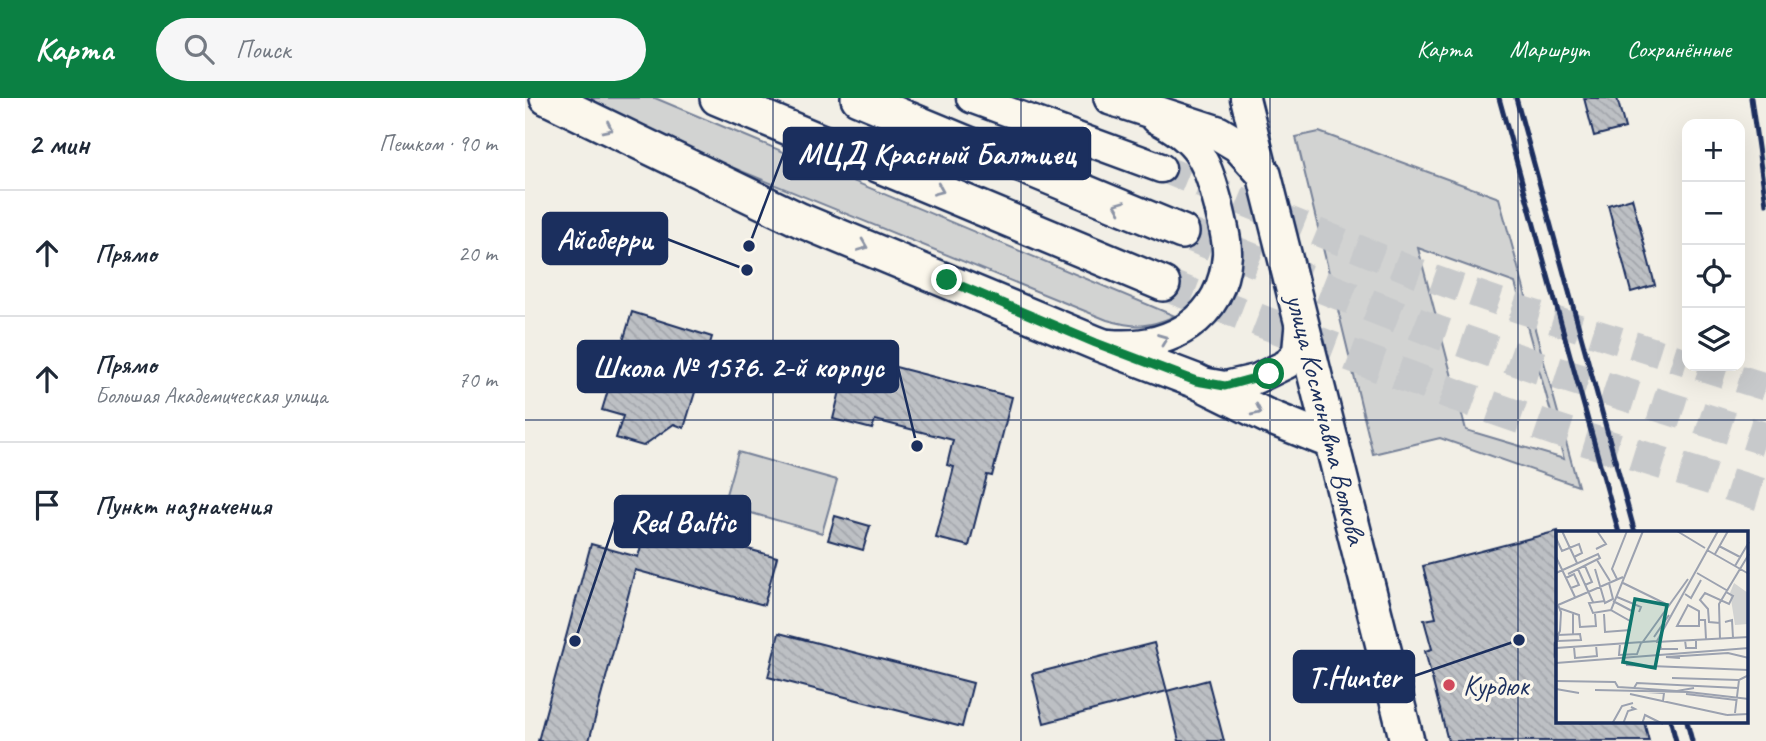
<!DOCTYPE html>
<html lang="ru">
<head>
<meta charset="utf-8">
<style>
	body { margin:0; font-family:Caveat,sans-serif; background:#f6f6f7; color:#1f2937 }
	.controls { position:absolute; right:21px; top:21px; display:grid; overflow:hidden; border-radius:14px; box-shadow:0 7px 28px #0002 }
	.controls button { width:63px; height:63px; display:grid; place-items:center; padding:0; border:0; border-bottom:2px solid #e0e1e3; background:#fff; color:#1f2937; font:35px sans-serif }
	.stop { position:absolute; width:21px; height:21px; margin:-16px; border:5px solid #0b8043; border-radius:50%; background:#fff }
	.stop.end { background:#0b8043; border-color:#fff; box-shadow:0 2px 7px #0008 }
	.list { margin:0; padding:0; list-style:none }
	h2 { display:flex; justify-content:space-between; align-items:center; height:91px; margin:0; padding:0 28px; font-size:30px }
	h2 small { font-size:23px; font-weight:400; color:#747a83 }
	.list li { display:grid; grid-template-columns:46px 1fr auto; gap:21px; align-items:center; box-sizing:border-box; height:126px; padding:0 28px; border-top:2px solid #e0e1e3 }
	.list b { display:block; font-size:26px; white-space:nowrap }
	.list p { margin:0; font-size:23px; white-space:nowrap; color:#747a83 }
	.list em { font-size:23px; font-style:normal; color:#747a83 }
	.icon { flex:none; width:38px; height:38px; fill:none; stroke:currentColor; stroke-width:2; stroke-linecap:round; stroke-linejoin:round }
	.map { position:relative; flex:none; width:1241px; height:643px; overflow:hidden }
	header { display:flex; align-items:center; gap:42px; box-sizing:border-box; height:98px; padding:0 35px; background:#0b8043; color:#fff }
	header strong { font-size:33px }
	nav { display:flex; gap:38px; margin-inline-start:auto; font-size:24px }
	.search { width:490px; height:63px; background:#f6f6f7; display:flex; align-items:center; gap:18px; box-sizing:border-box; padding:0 24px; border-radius:38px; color:#747a83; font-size:26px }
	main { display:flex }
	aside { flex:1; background:#fff }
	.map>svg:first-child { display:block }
</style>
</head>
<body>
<header>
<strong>Карта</strong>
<div class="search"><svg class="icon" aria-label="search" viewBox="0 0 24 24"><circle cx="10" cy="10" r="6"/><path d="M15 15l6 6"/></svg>Поиск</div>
<nav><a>Карта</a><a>Маршрут</a><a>Сохранённые</a></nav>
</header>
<main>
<aside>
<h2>2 мин<small>Пешком · 90 m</small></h2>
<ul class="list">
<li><svg class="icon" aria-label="ahead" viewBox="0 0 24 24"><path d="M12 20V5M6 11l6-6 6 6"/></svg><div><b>Прямо</b></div><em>20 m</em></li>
<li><svg class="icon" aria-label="ahead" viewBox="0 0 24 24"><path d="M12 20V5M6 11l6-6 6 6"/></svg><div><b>Прямо</b><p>Большая Академическая улица</p></div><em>70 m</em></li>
<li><svg class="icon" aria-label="arrive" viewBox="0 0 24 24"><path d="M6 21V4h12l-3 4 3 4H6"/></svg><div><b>Пункт назначения</b></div></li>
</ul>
</aside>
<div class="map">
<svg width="1241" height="643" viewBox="0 0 1241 643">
	<defs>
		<pattern id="building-back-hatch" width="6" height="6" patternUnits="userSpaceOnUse" patternTransform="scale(1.75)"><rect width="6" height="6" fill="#bdc0c4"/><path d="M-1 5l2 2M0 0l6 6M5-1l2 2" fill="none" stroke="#a2a5ab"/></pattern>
	</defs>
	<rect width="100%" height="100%" fill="#f2efe6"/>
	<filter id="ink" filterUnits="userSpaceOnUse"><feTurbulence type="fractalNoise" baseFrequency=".0143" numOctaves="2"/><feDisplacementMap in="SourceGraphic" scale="14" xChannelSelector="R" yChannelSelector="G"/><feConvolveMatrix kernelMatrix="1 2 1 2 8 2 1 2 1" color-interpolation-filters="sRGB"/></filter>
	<g filter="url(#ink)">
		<g fill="#d2d3d2" stroke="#768198" stroke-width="2" fill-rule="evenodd">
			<path d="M50,0H130L650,218C623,230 610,230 582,222L118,33Z"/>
			<path d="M794,34L974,100L1053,388L915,340L848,356L771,39ZM893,150L990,185L1039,361L941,332Z"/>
			<path d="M213,354L312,382L297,435L198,407Z"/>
		</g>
		<g fill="url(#building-back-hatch)" stroke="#1b2f5e" stroke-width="2">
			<path d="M1059,0H1092L1100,30L1069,38Z"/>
			<path d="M1107,100L1130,187L1106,194L1083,107Z"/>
			<path d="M107,214L187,239L159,330L149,326L118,348L91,340L98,318L77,312Z"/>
			<path d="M324,257L487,299L467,378L462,377L444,448L411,440L429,369L422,367L428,342L350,322L347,331L308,321Z"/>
			<path d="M310,418L345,428L338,452L303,442Z"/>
			<path d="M123,424L252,459L239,507L110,472L64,643H13L66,446L113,459Z"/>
			<path d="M1033,433V624H1119L1124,643H923L900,553L907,551L899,522L911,520L898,468Z"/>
			<path d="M254,535L448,585L437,629L243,579Z"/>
			<path d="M629,545L642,593L519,625L507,576Z"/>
			<path d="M683,582L699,643H654L642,593Z"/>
		</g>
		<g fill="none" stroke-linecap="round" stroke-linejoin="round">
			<g stroke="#c7c9cb" stroke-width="28" stroke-dasharray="28 14" stroke-linecap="butt">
				<path d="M636,70L900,178L997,212L1162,264"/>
				<path d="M1174,268L1241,289"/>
			</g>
			<g stroke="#c7c9cb" stroke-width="33" stroke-dasharray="33 17" stroke-linecap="butt">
				<path d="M657,134L915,235L1013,269L1241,341"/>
				<path d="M638,186L931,297L1031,332L1241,398"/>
			</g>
			<g stroke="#1b2f5e" stroke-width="33">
				<g id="tertiary">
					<path d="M446,0L636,70"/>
					<path d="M720,0L739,76"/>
					<path d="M584,246C645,251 697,222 702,157C703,142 697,123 694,109C682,64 675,43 631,21"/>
					<path d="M677,284L700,288L731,281L762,266L772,253L775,221"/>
				</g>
			</g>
			<g stroke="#1b2f5e" stroke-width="38">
				<g id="secondary">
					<path d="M22,0L275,122L571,245L671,283L742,318L807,344"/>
					<path d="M192,0L638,186"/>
					<path d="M333,0L657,134"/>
					<path d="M586,0L693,35L713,47L739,76L882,643"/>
				</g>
			</g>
			<use href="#tertiary" stroke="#fbf7ec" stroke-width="28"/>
			<use href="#secondary" stroke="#fbf7ec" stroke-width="33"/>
			<g stroke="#1b2f5e" stroke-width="5">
				<path d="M974,0L1094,435"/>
				<path d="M991,0L1110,435"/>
				<path d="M1226,0L1241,106"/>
				<path d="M1146,624L1151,643"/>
				<path d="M1162,624L1167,643"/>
			</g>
		</g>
		<defs><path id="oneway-chevron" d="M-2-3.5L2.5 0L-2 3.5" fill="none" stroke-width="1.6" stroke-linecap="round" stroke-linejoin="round" transform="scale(1.75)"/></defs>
		<g stroke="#8b93a5">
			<use href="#oneway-chevron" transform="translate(83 30) rotate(26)"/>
			<use href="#oneway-chevron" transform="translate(414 92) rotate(23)"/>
			<use href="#oneway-chevron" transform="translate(594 108) rotate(-158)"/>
			<use href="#oneway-chevron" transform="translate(338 148) rotate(22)"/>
			<use href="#oneway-chevron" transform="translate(638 241) rotate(-21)"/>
			<use href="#oneway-chevron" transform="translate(732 313) rotate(26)"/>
		</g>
	</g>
	<g fill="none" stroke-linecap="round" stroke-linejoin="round" filter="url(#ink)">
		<path stroke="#0b8043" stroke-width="9" d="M422,182L571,245L671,283L700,288L744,276"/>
	</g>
	<path fill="none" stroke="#1b2f5e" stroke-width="2" stroke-opacity="0.55" d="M248,0V643M496,0V643M745,0V643M993,0V643M0,322H1241"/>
	<circle fill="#d1495b" stroke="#fbf7ec" stroke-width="2.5" cx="924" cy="587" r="7"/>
	<g text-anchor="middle" stroke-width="7" stroke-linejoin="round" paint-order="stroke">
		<g font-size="28" fill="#1b2f5e" stroke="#fbf7ec">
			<text transform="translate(802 321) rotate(76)" y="10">улица Космонавта Волкова</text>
		</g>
		<g font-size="28" fill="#1b2f5e" stroke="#fbf7ec" text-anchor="start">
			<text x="938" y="597">Курдюк</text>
		</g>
	</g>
	<g transform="translate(1031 433)">
		<rect width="192" height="192" fill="#f2efe6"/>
		<path d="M178,52L192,62V93L179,94L174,62Z" fill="#d2d3d2"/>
		<path fill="none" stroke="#9ca2b0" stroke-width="2" d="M6,0L21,32M121,0L149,17M0,7L6,20L23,13L26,22L18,26M163,15L184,26M40,18L50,13L41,0M151,19L193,43M159,23L172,0M0,26L19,66M41,29L54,50M29,35L36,51L29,54M179,35L193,11M22,38L37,71M39,38L49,72L57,68L53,52M0,42L42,23L44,27L12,43M141,42L172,60M10,47L18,43L23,54L15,57M61,48L56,38L71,0M67,52L112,74M129,63L135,67L145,49M61,66L85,76L83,81M49,70L33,72L37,82L55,79M57,70L76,80M2,74L67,46M3,77L23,84L24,96L40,95L39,83M17,81V103M48,83L49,101L74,99V90L55,79L87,0M143,89V95H121L132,74L143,80V89H149L150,108M169,91L176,89L177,107M164,92L153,91L152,78L144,69L149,62L173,73L177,65L170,61M0,103L2,104L24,103L25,109L2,110V104L4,100L5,81L2,74M98,106L113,84M164,108L163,73L193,23M129,109L130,117H140V109M100,111L193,106M104,111L105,118H122M86,112L132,48M64,113L63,124L81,123L85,112M18,116L19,127L41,125L40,114M0,117L101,110L162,0M124,127L110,126L172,122L193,127M0,132L193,117M70,134L193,139M116,147L183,149L193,144M0,150L59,151L62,156L78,157L81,152L182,157M78,157L121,160L138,157M0,158L23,162M39,159L132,161L193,168M91,161L108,162L107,170M0,163V191M74,163L171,184M130,163L180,169M179,182L183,149M171,184L193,183M56,193L66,175L77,172M67,193L72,180L79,178L75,176M86,193L89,184L107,193"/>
		<path fill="#0f766e" fill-opacity="0.15" stroke="#0f766e" stroke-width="3.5" d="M79,68L111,74L99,137L67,131Z"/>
		<rect width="192" height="192" fill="none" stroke="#1b2f5e" stroke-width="3.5"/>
	</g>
	<path fill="none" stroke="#1b2f5e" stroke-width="2.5" d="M224 148L259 55M222 172L142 141M392 348L373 269M50 543L90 424M994 542L889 578"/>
	<g fill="#1b2f5e" stroke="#fbf7ec" stroke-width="2.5">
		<circle cx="224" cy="148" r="7"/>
		<circle cx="222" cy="172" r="7"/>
		<circle cx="392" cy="348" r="7"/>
		<circle cx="50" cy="543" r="7"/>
		<circle cx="994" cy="542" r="7"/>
	</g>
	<g fill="#1b2f5e" stroke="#1b2f5e" stroke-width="2.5">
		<rect x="259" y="30" width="306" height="51" rx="7"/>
		<rect x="18" y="115" width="124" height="51" rx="7"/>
		<rect x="53" y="243" width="320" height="51" rx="7"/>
		<rect x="90" y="398" width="135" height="51" rx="7"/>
		<rect x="769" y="553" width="120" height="51" rx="7"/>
	</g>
	<g font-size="30" text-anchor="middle" font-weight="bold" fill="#fff">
		<text x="412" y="66">МЦД Красный Балтиец</text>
		<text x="80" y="151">Айсберри</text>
		<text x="213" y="279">Школа № 1576. 2-й корпус</text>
		<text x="158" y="434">Red Baltic</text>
		<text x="829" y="589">T.Hunter</text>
	</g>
</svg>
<div class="controls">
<button>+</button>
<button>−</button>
<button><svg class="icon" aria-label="locate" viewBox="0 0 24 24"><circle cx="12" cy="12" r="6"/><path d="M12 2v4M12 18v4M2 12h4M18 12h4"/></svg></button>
<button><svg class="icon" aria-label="layers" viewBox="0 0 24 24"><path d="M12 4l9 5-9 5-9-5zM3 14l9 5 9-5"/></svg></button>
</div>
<div class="stop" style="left:744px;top:276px"></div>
<div class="stop end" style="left:422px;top:182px"></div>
</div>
</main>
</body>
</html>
